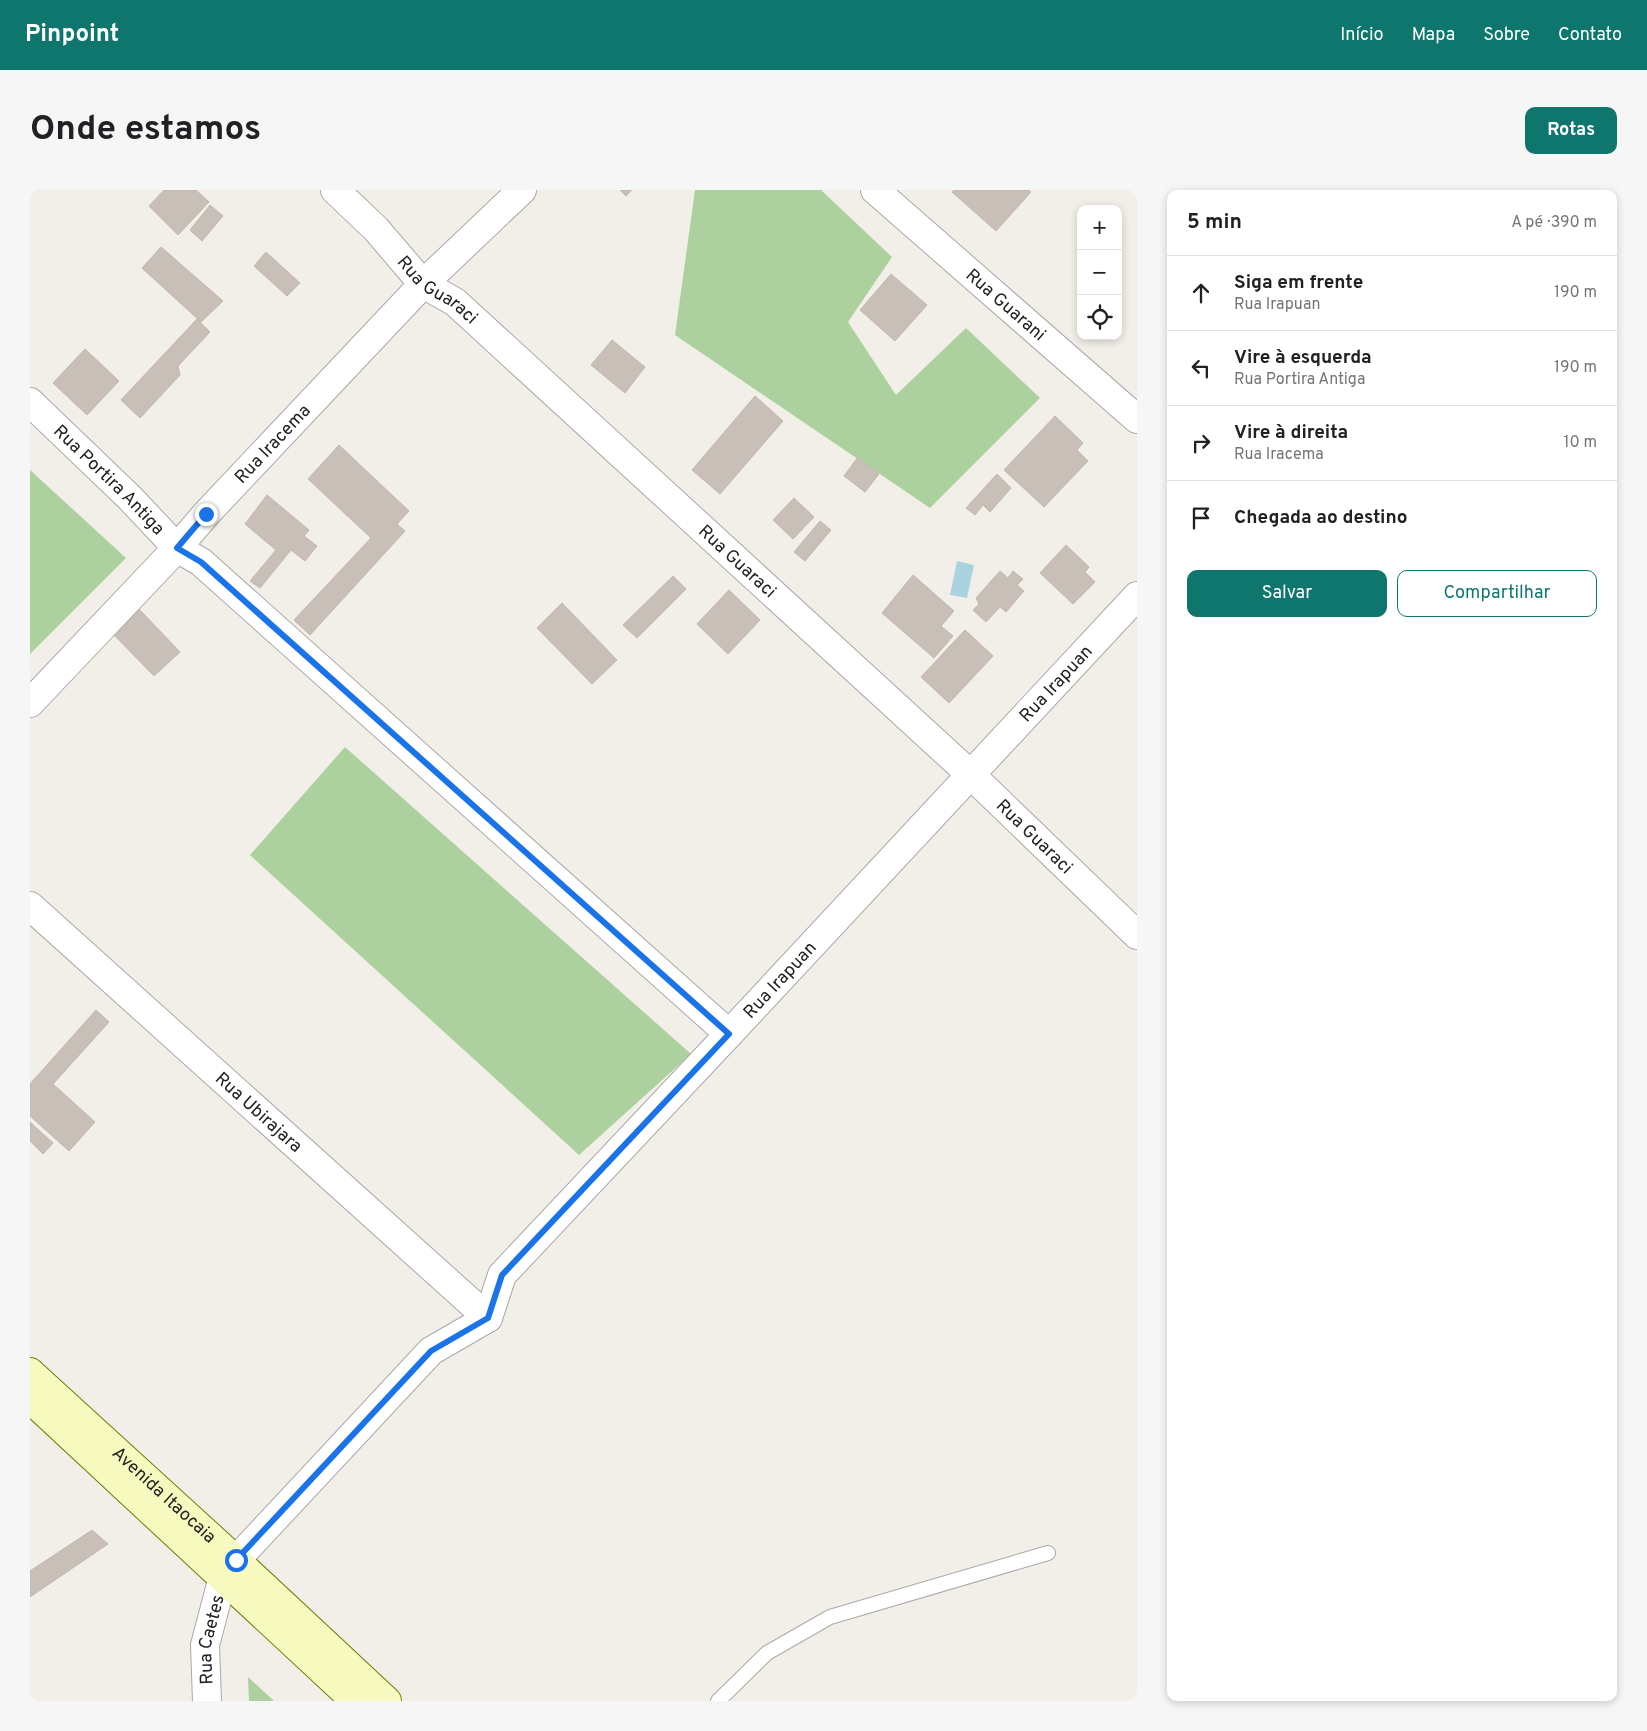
<!DOCTYPE html>
<html lang="pt">
<head>
<meta charset="utf-8">
<style>
	body { margin:0; font-family:Overpass,sans-serif; background:#f6f6f6; color:#202124 }
	.controls { position:absolute; right:15px; top:15px; display:grid; overflow:hidden; border-radius:10px; box-shadow:0 2px 8px #0003 }
	.controls button { width:45px; height:45px; display:grid; place-items:center; padding:0; border:0; border-bottom:1px solid #e0e0e0; background:#fff; color:#202124; font:25px sans-serif }
	.stop { position:absolute; width:15px; height:15px; margin:-11px; border:4px solid #1a73e8; border-radius:50%; background:#fff }
	.stop.end { background:#1a73e8; border-color:#fff; box-shadow:0 1px 5px #0008 }
	.list { margin:0; padding:0; list-style:none }
	h2 { display:flex; justify-content:space-between; align-items:center; height:65px; margin:0; padding:0 20px; font-size:21px }
	h2 small { font-size:16px; font-weight:400; color:#757577 }
	.list li { display:grid; grid-template-columns:32px 1fr auto; gap:15px; align-items:center; box-sizing:border-box; height:75px; padding:0 20px; border-top:1px solid #e0e0e0 }
	.list b { display:block; font-size:19px; white-space:nowrap }
	.list p { margin:0; font-size:16px; white-space:nowrap; color:#757577 }
	.list em { font-size:16px; font-style:normal; color:#757577 }
	.actions { display:flex; gap:10px; padding:15px 20px }
	.actions a { flex:1; padding:11px 0; border:1px solid #0f766e; border-radius:10px; text-align:center; font-size:18px; color:#0f766e }
	.actions .main { background:#0f766e; color:#fff }
	.icon { flex:none; width:28px; height:28px; fill:none; stroke:currentColor; stroke-width:2; stroke-linecap:round; stroke-linejoin:round }
	.map { position:relative; flex:none; width:1107px; height:1511px; overflow:hidden; border-radius:10px }
	header { display:flex; align-items:center; gap:30px; box-sizing:border-box; height:70px; padding:0 25px; background:#0f766e; color:#fff }
	header strong { font-size:24px }
	nav { display:flex; gap:28px; margin-inline-start:auto; font-size:18px }
	.intro { display:flex; align-items:center; justify-content:space-between; box-sizing:border-box; height:120px; padding:0 30px }
	h1 { margin:0; font-size:35px }
	.button { padding:12px 22px; border-radius:10px; background:#0f766e; color:#fff; font-size:18px; font-weight:700 }
	main { display:flex; gap:30px; padding:0 30px }
	aside { flex:1; background:#fff; border-radius:10px; box-shadow:0 2px 8px #0003 }
	.map>svg:first-child { display:block }
</style>
</head>
<body>
<header>
<strong>Pinpoint</strong>
<nav><a>Início</a><a>Mapa</a><a>Sobre</a><a>Contato</a></nav>
</header>
<div class="intro"><h1>Onde estamos</h1><a class="button">Rotas</a></div>
<main>
<div class="map">
<svg width="1107" height="1511" viewBox="0 0 1107 1511">
	<rect width="100%" height="100%" fill="#f2efe9"/>
	<g fill="#add19e">
		<path d="M665,0H791L862,67L818,132L866,205L936,138L1010,208L900,318L645,145Z"/>
		<path d="M0,280L96,368L0,464Z"/>
		<path d="M315,557L661,864L549,965L220,665Z"/>
		<path d="M218,1487L244,1511H219Z"/>
	</g>
	<path fill="#aad3df" d="M927,371L944,375L937,408L920,405Z"/>
	<g fill="#c7bfb8" stroke="#c4b6ab">
		<path d="M134,0H166L179,12L148,45L119,16Z"/>
		<path d="M590,0H602L596,6Z"/>
		<path d="M924,0H998L1001,2L966,41L922,2Z"/>
		<path d="M180,15L193,26L172,51L160,40Z"/>
		<path d="M131,57L193,111L171,132L112,78Z"/>
		<path d="M236,62L270,93L257,106L224,76Z"/>
		<path d="M861,84L897,115L865,151L830,120Z"/>
		<path d="M167,129L180,142L148,176L150,185L110,228L91,210Z"/>
		<path d="M582,150L615,177L595,203L561,175Z"/>
		<path d="M55,159L89,191L57,225L23,193Z"/>
		<path d="M725,206L753,231L690,304L662,280Z"/>
		<path d="M1025,226L1053,253L1047,260L1058,271L1014,317L974,280Z"/>
		<path d="M309,255L379,321L367,334L375,341L280,445L264,430L341,348L278,289Z"/>
		<path d="M828,267L849,284L835,302L814,286Z"/>
		<path d="M967,284L981,298L960,322L953,315L945,325L936,318Z"/>
		<path d="M237,305L279,340L274,346L287,356L275,371L261,360L230,398L220,391L246,360L215,334Z"/>
		<path d="M764,308L784,327L763,349L743,330Z"/>
		<path d="M790,331L801,340L775,371L764,362Z"/>
		<path d="M1036,355L1059,377L1055,382L1065,392L1043,414L1010,383Z"/>
		<path d="M970,381L978,388L983,381L993,389L987,395L994,401L976,422L970,417L956,432L943,420L949,414L946,408Z"/>
		<path d="M883,385L924,421L911,436L923,446L904,468L852,423Z"/>
		<path d="M643,386L656,399L607,448L593,435Z"/>
		<path d="M699,400L730,430L698,464L667,434Z"/>
		<path d="M532,413L587,470L562,494L507,438Z"/>
		<path d="M109,419L150,462L124,486L83,444Z"/>
		<path d="M935,440L963,466L919,513L891,487Z"/>
		<path d="M66,820L79,832L23,894L65,932L39,961L0,926V894Z"/>
		<path d="M0,932L23,953L13,964L0,951Z"/>
		<path d="M62,1340L78,1354L0,1407V1381Z"/>
	</g>
	<g fill="none" stroke-linecap="round" stroke-linejoin="round">
		<g stroke="#a9a9a9" stroke-width="16">
			<path id="service" d="M688,1511L737,1463L800,1427L1018,1363"/>
		</g>
		<g stroke="#a9a9a9" stroke-width="30">
			<g id="minor">
				<path id="s1" d="M305,0L346,39L393,94L425,112L940,584L1107,745"/>
				<path id="s2" d="M845,0L1107,229"/>
				<path id="s3" d="M0,212L100,308L147,358L171,372L699,844"/>
				<path id="s4" d="M0,513L147,358L176,324L393,94L492,0"/>
				<path id="s5" d="M0,716L458,1128"/>
				<path id="s6" d="M177,1511L175,1455L193,1387L206,1370L401,1161L458,1128L472,1085L699,844L1107,406"/>
			</g>
		</g>
		<g stroke="#707d05" stroke-width="30">
			<g id="secondary">
				<path id="s7" d="M0,1182L206,1370L357,1511"/>
				<path d="M0,1209L325,1511"/>
			</g>
		</g>
		<use href="#service" stroke="#fff" stroke-width="14"/>
		<use href="#minor" stroke="#fff" stroke-width="28"/>
		<use href="#secondary" stroke="#f7fabf" stroke-width="28"/>
	</g>
	<g fill="none" stroke-linecap="round" stroke-linejoin="round">
		<path stroke="#1a73e8" stroke-width="6" d="M176,324L147,358L171,372L699,844L472,1085L458,1128L401,1161L206,1370"/>
	</g>
	<g text-anchor="middle" stroke-width="4" stroke-linejoin="round" paint-order="stroke">
		<g font-size="18" fill="#222" stroke="#fff">
			<text dy="6" stroke="none"><textPath href="#s1" startOffset="144">Rua Guaraci</textPath></text>
			<text dy="6" stroke="none"><textPath href="#s2" startOffset="174">Rua Guarani</textPath></text>
			<text dy="6" stroke="none"><textPath href="#s4" startOffset="355">Rua Iracema</textPath></text>
			<text dy="6" stroke="none"><textPath href="#s3" startOffset="111">Rua Portira Antiga</textPath></text>
			<text dy="6" stroke="none"><textPath href="#s1" startOffset="549">Rua Guaraci</textPath></text>
			<text dy="6" stroke="none"><textPath href="#s6" startOffset="1355">Rua Irapuan</textPath></text>
			<text dy="6" stroke="none"><textPath href="#s1" startOffset="954">Rua Guaraci</textPath></text>
			<text dy="6" stroke="none"><textPath href="#s6" startOffset="950">Rua Irapuan</textPath></text>
			<text dy="6" stroke="none"><textPath href="#s5" startOffset="308">Rua Ubirajara</textPath></text>
			<text dy="6" stroke="none"><textPath href="#s7" startOffset="182">Avenida Itaocaia</textPath></text>
			<text dy="6" stroke="none"><textPath href="#s6" startOffset="62">Rua Caetes</textPath></text>
		</g>
	</g>
</svg>
<div class="controls">
<button>+</button>
<button>−</button>
<button><svg class="icon" aria-label="locate" viewBox="0 0 24 24"><circle cx="12" cy="12" r="6"/><path d="M12 2v4M12 18v4M2 12h4M18 12h4"/></svg></button>
</div>
<div class="stop" style="left:206px;top:1370px"></div>
<div class="stop end" style="left:176px;top:324px"></div>
</div>
<aside>
<h2>5 min<small>A pé · 390 m</small></h2>
<ul class="list">
<li><svg class="icon" aria-label="ahead" viewBox="0 0 24 24"><path d="M12 20V5M6 11l6-6 6 6"/></svg><div><b>Siga em frente</b><p>Rua Irapuan</p></div><em>190 m</em></li>
<li><svg class="icon" aria-label="left" viewBox="0 0 24 24"><path d="M17 20v-9H6M10 6l-5 5 5 5"/></svg><div><b>Vire à esquerda</b><p>Rua Portira Antiga</p></div><em>190 m</em></li>
<li><svg class="icon" aria-label="right" viewBox="0 0 24 24"><path d="M7 20v-9h11M14 6l5 5-5 5"/></svg><div><b>Vire à direita</b><p>Rua Iracema</p></div><em>10 m</em></li>
<li><svg class="icon" aria-label="arrive" viewBox="0 0 24 24"><path d="M6 21V4h12l-3 4 3 4H6"/></svg><div><b>Chegada ao destino</b></div></li>
</ul>
<div class="actions"><a class="main">Salvar</a><a>Compartilhar</a></div>
</aside>
</main>
</body>
</html>
